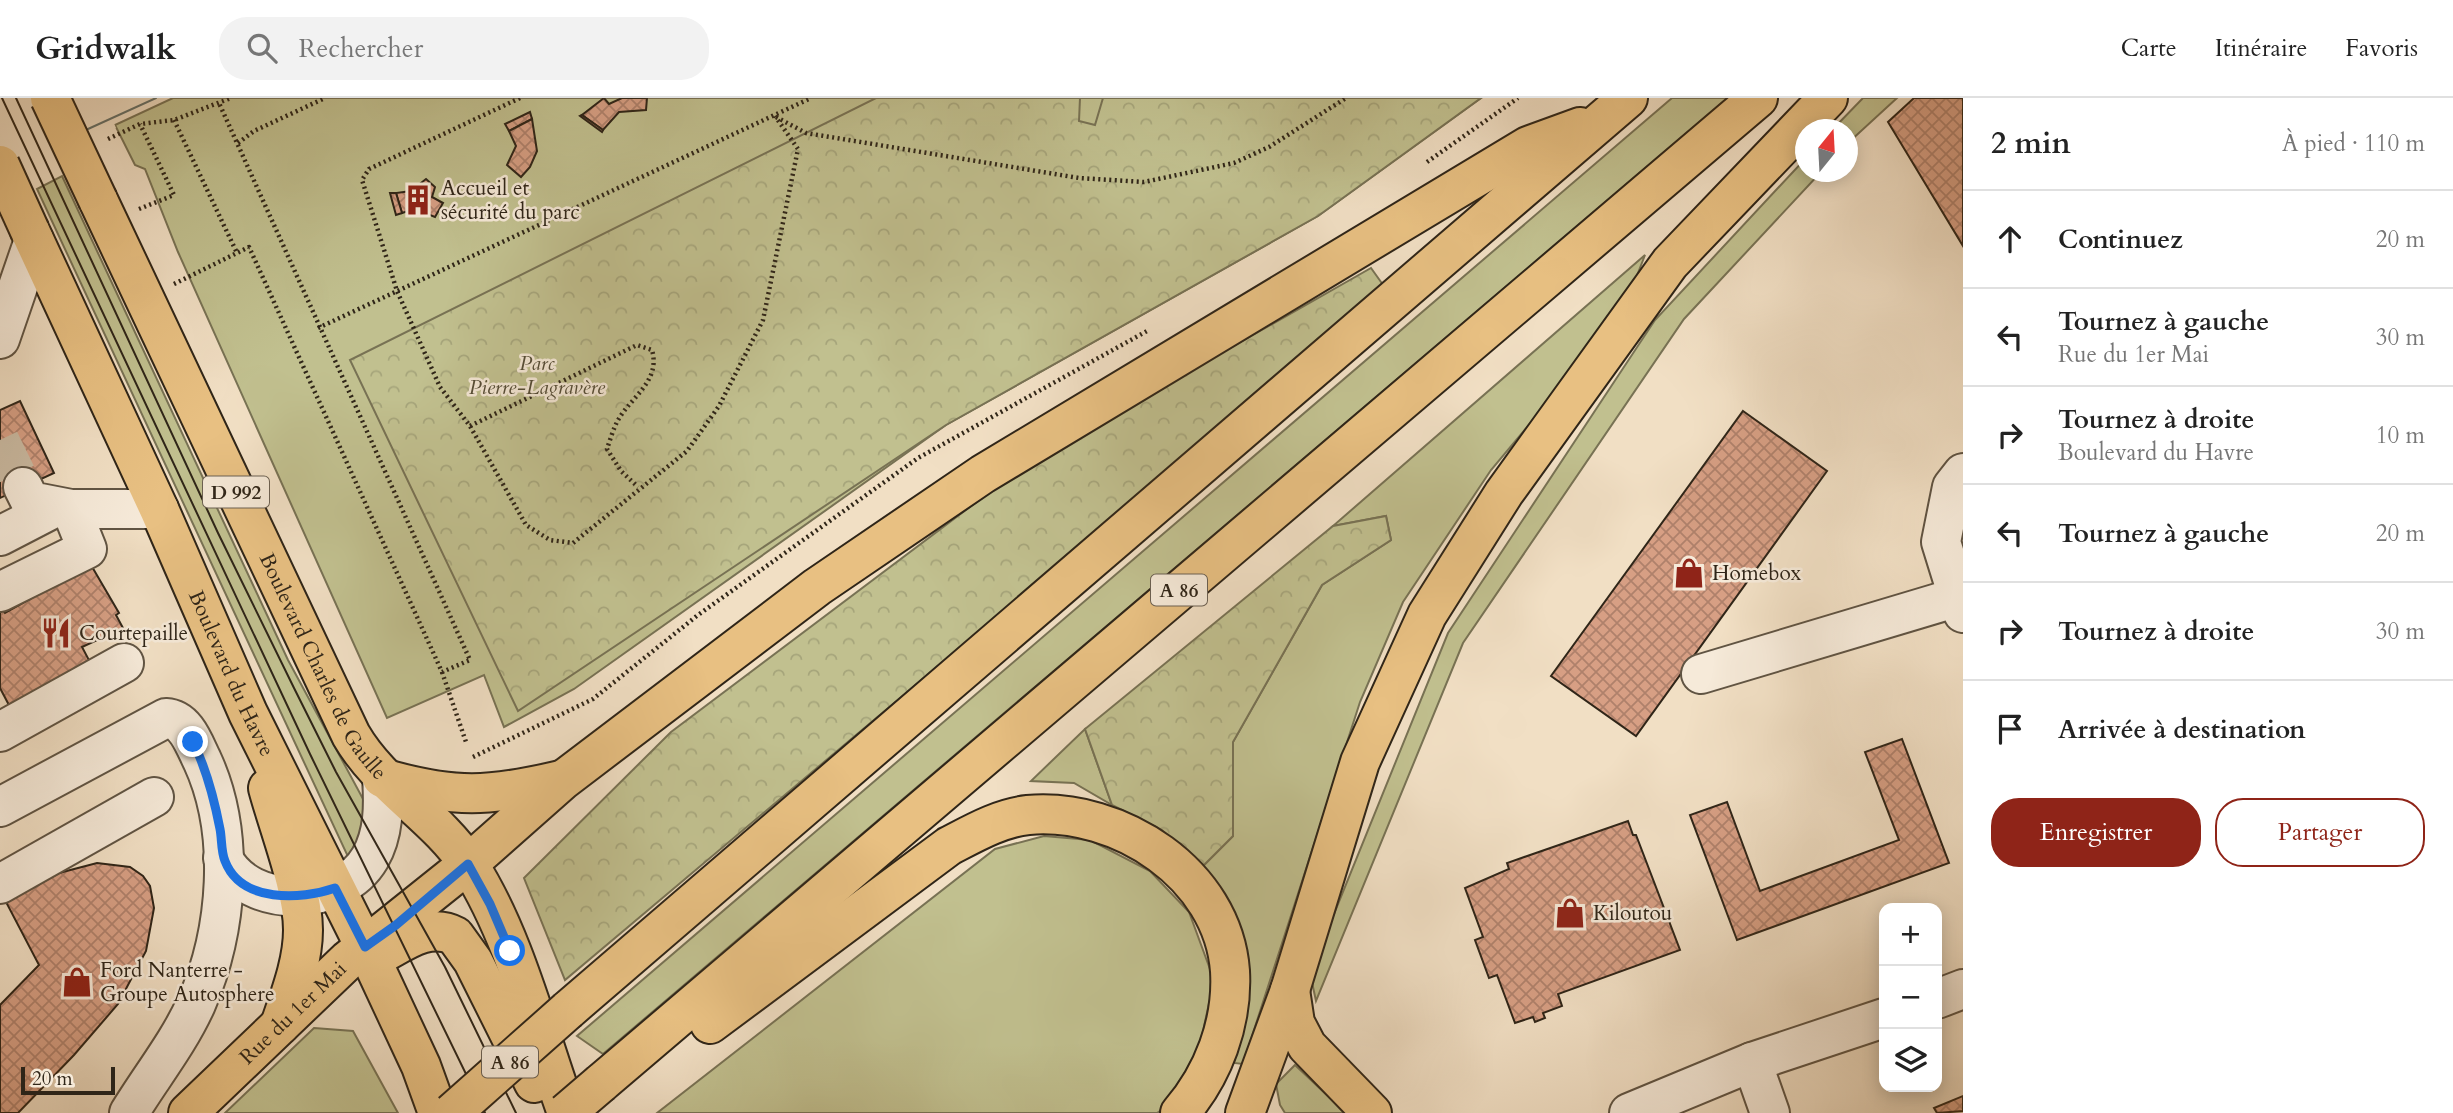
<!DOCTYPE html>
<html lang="fr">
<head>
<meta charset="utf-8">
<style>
	body { margin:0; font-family:Cardo,serif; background:#f2f2f2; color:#222 }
	.controls { position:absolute; right:21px; bottom:21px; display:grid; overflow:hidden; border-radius:14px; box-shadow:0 4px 18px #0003 }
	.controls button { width:63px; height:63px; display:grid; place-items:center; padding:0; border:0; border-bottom:2px solid #e0e0e0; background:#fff; color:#222; font:35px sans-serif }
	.compass { position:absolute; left:1795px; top:21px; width:63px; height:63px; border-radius:50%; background:#fff; box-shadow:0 4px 18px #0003; rotate:18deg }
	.scale { position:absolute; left:21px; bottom:18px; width:94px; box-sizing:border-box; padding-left:7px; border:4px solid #2f2518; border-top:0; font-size:19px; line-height:24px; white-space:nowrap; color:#2f2518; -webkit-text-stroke:5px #f6ead9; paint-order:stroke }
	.stop { position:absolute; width:21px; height:21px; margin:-16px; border:5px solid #1a73e8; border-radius:50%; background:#fff }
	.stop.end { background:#1a73e8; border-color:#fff; box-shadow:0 2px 7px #0008 }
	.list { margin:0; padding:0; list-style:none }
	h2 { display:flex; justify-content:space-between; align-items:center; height:91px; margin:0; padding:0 28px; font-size:30px }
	h2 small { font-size:23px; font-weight:400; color:#767676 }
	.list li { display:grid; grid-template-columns:46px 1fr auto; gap:21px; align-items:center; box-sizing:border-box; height:98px; padding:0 28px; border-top:2px solid #e0e0e0 }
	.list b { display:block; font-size:26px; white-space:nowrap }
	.list p { margin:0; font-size:23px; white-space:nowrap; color:#767676 }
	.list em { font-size:23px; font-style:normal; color:#767676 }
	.actions { display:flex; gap:14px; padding:21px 28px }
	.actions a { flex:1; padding:16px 0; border:2px solid #8f2418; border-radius:28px; text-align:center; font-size:24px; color:#8f2418 }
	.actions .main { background:#8f2418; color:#fff }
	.icon { flex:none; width:38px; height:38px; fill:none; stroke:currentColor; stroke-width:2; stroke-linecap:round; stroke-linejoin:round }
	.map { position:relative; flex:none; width:1963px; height:1015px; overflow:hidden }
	header { display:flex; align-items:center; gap:42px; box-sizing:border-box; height:98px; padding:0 35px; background:#fff; border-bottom:2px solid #e0e0e0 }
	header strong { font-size:33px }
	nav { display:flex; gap:38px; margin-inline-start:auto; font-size:24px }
	.search { width:490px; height:63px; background:#f2f2f2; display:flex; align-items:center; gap:18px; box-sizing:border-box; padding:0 24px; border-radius:28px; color:#767676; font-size:26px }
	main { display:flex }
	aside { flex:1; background:#fff }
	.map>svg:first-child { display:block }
</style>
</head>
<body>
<header>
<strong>Gridwalk</strong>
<div class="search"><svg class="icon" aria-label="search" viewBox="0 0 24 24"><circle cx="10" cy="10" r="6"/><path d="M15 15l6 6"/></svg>Rechercher</div>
<nav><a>Carte</a><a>Itinéraire</a><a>Favoris</a></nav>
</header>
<main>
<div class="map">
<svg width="1963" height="1015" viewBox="0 0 1963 1015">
	<defs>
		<pattern id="forest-crowns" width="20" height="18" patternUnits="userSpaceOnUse" patternTransform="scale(1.75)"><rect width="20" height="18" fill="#c1c08f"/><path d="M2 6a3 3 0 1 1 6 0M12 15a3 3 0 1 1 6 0" fill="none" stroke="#a6a57b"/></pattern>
		<pattern id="building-cross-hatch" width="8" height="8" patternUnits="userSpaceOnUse" patternTransform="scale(1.75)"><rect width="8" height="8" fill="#d79f84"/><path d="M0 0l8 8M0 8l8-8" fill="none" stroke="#af816b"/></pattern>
	</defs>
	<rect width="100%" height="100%" fill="#f1dfc4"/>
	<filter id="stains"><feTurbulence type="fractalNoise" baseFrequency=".00286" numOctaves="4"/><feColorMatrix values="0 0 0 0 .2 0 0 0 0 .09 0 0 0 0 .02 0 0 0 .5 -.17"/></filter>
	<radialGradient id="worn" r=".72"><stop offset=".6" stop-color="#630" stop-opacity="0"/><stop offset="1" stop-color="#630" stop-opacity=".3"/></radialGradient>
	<g fill="#c1c08f" stroke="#787254" stroke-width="2">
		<path d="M173,0H1481L1318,118L946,327L574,591L504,629L484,577L387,620L178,154L145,71L135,67L115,27Z"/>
		<path d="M1672,0H1728L603,956L577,938Z"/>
		<path d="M1863,0H1897L1848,45V32L1833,31Z"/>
		<path d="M1805,61L1806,74H1821L1684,221L1463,545L1316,903L1310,875L1448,535L1655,222Z"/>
		<path d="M62,78L288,562L369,712L350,763L37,91Z"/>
		<path d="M1645,157L1629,198L1596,247L1491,372L1403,504L1360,604L1243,966L1234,965L1247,899L1243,853L1230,805L1202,769L1233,738V644L1322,487L1391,442L1386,418L1333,428Z"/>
		<path d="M1085,631L1112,707L1074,685L1031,683Z"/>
		<path d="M1044,738L1090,742L1150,773L1189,814L1214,882L1200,947L1166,1009L1157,1015H657L995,751Z"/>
		<path d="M314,930L353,933L398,1015H225Z"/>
		<path d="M1295,967L1346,1015H1285L1280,1007L1276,986Z"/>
	</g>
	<g fill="url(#forest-crowns)" stroke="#787254" stroke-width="2">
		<path d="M876,0H1080L1079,23L1095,27L1103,0H1481L1318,118L946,327L518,613L350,262Z"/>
		<path d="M1371,170L1386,191L565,882L524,780L671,634L1003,384L1156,292Z"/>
		<path d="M1386,418L1391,442L1322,487L1233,644V738L1202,769L1162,732L1112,707L1085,631L1333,428Z"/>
	</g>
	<path fill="#f1dfc4" d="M0,0H103L116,30L0,82Z"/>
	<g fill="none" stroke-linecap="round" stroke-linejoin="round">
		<path stroke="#657068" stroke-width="2" d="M88,31L156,0"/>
	</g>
	<g fill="url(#building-cross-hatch)" stroke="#2f2518" stroke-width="2">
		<path d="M604,0L609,6L622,0H647L646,12L619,14L603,32L582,17Z"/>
		<path d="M1914,0H1963V148L1888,24Z"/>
		<path d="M530,14L532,21L509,33L505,26Z"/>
		<path d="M582,17L603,32L602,34L580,18Z"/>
		<path d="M532,21L537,53L530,69L521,79L507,67L516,48L509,33Z"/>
		<path d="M426,81L435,89L432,99L443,105L435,119L415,111L402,115L396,95L411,93Z"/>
		<path d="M390,95H396L402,115L396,117Z"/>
		<path d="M20,303L54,375L0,400V312Z"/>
		<path d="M1743,313L1827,373L1636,638L1551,578Z"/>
		<path d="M91,467L119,515L116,517L123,530L82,549L90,564L10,609L0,590V507L5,515Z"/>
		<path d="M1902,641L1949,765L1737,842L1690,717L1727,704L1760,793L1899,742L1865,654Z"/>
		<path d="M1628,723L1633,737H1636L1680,852L1558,896L1562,908L1543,915L1545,920L1535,924L1533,919L1515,925L1497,877L1489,880L1475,842L1483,839L1465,790L1509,771L1507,765Z"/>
		<path d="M97,765L130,769L143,778L150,788L154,810L146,853L118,906L74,957L18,1015H0V907L39,867L6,804L59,775Z"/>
		<path d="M1963,998V1013L1937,1015L1934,1010Z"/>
	</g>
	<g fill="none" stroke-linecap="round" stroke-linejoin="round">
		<path stroke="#cabaa2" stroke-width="38" stroke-dasharray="38 19" stroke-linecap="butt" d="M0,342L23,389"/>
		<g stroke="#605443" stroke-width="42">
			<g id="minor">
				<path d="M0,241L34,142"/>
				<path d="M1963,375L1952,389L1941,444L1963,515"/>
				<path d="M23,389L30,403L71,411H159"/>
				<path d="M0,438L56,409"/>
				<path d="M0,494L87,451L71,411"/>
				<path d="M1701,576L1958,499"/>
				<path d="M0,634L124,565"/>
				<path d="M0,709L166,620C186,621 194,646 202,662C236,735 228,833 196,906C179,944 151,979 129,1015"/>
				<path d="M223,760C249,812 341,810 370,760C384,736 384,707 382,680"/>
				<path d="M0,786L154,699"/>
				<path d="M1937,901L1963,891"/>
				<path d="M1752,964L1770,1015"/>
				<path d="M1629,1015L1752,964L1884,920"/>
			</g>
		</g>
		<g stroke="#2f2518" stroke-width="42">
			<g id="major">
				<path id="s1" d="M98,102L351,637C381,689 436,717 469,767C515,839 538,935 567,1015"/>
				<path id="s2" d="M30,133L159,411L248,615L372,863L421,968L438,1015"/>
				<path d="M268,690C279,731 303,791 303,832C303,864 290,897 280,927"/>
				<path d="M385,854C406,842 431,825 455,838L473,863L534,985"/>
				<path id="s3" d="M188,1015L348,862L468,766"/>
			</g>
		</g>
		<g stroke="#2f2518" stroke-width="42">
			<g id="highway">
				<path d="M382,680C455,701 489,699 561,682"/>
				<path d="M468,766L563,682L817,489L983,376L1528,48L1580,29"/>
				<path d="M1290,892L1295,925L1307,948L1372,1015"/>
				<path d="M568,912L1628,0"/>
				<path d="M710,926L949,748C974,735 1000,720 1028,717C1119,709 1223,776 1230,873C1233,925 1213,977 1180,1015"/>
				<path d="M601,985L1758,0"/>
				<path d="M1245,1015L1290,892L1360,664L1427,517L1504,395L1670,165L1828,0"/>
			</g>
		</g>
		<g stroke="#2f2518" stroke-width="4.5" stroke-dasharray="2 3.5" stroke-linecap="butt">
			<path d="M520,0L369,71L362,82L397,193L440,289L470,328L526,427L550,442L573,445L687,353L719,308L763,222L798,51L775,18"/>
			<path d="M776,19L806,35L1079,80L1144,84L1234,65L1269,49L1346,0"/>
			<path d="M174,22L237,155"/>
			<path d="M108,41L140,26L174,22L231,0"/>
			<path d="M238,45L254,33L325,0"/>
			<path d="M1427,64L1518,0"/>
			<path d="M139,111L174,97L140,26"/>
			<path d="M174,186L249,149L442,574L470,562L219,5"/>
			<path d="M318,230L811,0"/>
			<path d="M470,328L637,247L652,252C661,284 630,299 617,324C613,332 610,342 607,351L621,373L638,389"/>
			<path d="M442,574L466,644"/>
			<path d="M473,659L593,601L698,517L918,360L1147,233"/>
		</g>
		<use href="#minor" stroke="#f6ead9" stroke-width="38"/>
		<use href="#major" stroke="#e8c082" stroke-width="38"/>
		<use href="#highway" stroke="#e8c082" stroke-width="38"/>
		<g stroke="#2f2518" stroke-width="2">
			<path d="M2,0L310,656L485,1015"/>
			<path d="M16,0L218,435L294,590L336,674L445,869L516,1015"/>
		</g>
		<g stroke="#2f2518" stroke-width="42" stroke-linecap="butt">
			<g id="major-bridge">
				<path d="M50,0L98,102"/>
				<path d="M0,67L30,133"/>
			</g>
		</g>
		<g stroke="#2f2518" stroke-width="42" stroke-linecap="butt">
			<g id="highway-bridge">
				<path d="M452,1015L568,912"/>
				<path d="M566,1015L601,985"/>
			</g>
		</g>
		<use href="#major-bridge" stroke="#e8c082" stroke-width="38"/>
		<use href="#highway-bridge" stroke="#e8c082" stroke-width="38"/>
	</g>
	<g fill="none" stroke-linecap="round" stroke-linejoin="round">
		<path stroke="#1a73e8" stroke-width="9" d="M193,644C207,672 214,700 220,731C222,741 221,754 225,763C241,805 301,802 335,790L365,849L396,827L468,766L490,806L510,853"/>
	</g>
	<defs>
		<g id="building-bare" transform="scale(2.415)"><path d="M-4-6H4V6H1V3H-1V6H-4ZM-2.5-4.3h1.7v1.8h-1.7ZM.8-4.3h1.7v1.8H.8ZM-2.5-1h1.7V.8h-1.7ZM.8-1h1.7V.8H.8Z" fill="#8f2418" stroke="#f6ead9" stroke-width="2.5" paint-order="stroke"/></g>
		<g id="shop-bare" transform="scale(2.415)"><path d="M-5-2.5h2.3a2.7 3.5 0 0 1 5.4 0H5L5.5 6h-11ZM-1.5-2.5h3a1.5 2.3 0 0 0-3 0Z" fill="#8f2418" stroke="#f6ead9" stroke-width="2.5" paint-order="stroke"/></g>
		<g id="restaurant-bare" transform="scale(2.415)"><path d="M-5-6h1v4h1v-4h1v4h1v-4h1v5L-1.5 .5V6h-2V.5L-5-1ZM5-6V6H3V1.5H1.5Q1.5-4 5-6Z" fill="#8f2418" stroke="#f6ead9" stroke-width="2.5" paint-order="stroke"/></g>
	</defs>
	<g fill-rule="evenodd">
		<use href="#building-bare" x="418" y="102"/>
		<use href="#shop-bare" x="1689" y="475"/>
		<use href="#restaurant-bare" x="56" y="535"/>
		<use href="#shop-bare" x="1570" y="815"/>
		<use href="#shop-bare" x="77" y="884"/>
	</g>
	<g text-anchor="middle" stroke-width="5" stroke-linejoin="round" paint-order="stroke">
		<g fill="#f6ead9" stroke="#6b6052" stroke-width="2">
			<rect x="203" y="378.5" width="66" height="31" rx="5"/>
			<rect x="1151" y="476.5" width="56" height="31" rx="5"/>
			<rect x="482" y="948.5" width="56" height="31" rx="5"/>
		</g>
		<g font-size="19" font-weight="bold" fill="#2f2518">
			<text x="236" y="401">D 992</text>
			<text x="1179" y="499">A 86</text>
			<text x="510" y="971">A 86</text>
		</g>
		<g font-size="21" fill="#2f2518" stroke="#f6ead9" text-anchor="start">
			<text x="441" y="97">Accueil et<tspan x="441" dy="24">sécurité du parc</tspan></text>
			<text x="1712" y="482">Homebox</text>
			<text x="79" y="542">Courtepaille</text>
			<text x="1593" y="822">Kiloutou</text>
			<text x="100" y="879">Ford Nanterre -<tspan x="100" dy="24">Groupe Autosphere</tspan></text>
		</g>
		<g font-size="21" font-style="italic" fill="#544c36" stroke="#f6ead9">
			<text x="537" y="272">Parc<tspan x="537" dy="24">Pierre-Lagravère</tspan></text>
		</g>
		<g font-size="21" fill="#2f2518" stroke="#f6ead9">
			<text dy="7" stroke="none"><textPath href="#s1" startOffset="518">Boulevard Charles de Gaulle</textPath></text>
			<text dy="7" stroke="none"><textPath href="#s2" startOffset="486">Boulevard du Havre</textPath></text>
			<text dy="7" stroke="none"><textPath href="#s3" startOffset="145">Rue du 1er Mai</textPath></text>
		</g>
	</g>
	<rect width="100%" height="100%" filter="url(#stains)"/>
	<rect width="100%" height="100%" fill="url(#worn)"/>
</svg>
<div class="controls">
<button>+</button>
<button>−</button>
<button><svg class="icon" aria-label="layers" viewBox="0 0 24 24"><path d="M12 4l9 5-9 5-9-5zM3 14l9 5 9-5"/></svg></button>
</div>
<svg class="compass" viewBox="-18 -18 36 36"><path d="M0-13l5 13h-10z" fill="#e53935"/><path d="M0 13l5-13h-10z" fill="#767676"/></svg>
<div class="scale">20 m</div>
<div class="stop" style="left:510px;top:853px"></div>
<div class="stop end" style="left:193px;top:644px"></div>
</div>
<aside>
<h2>2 min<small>À pied · 110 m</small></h2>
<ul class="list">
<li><svg class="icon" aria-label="ahead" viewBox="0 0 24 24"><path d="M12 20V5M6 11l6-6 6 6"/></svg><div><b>Continuez</b></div><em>20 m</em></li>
<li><svg class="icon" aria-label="left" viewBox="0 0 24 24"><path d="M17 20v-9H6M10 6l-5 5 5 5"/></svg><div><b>Tournez à gauche</b><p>Rue du 1er Mai</p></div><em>30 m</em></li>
<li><svg class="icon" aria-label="right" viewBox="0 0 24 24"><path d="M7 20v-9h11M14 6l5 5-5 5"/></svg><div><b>Tournez à droite</b><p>Boulevard du Havre</p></div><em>10 m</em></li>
<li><svg class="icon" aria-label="left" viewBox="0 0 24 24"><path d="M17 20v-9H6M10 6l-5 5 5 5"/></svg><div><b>Tournez à gauche</b></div><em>20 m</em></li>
<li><svg class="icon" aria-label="right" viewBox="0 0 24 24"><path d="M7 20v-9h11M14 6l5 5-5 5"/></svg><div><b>Tournez à droite</b></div><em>30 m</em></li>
<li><svg class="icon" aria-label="arrive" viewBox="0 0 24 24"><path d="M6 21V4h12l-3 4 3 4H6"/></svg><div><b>Arrivée à destination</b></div></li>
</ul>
<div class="actions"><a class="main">Enregistrer</a><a>Partager</a></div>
</aside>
</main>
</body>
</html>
